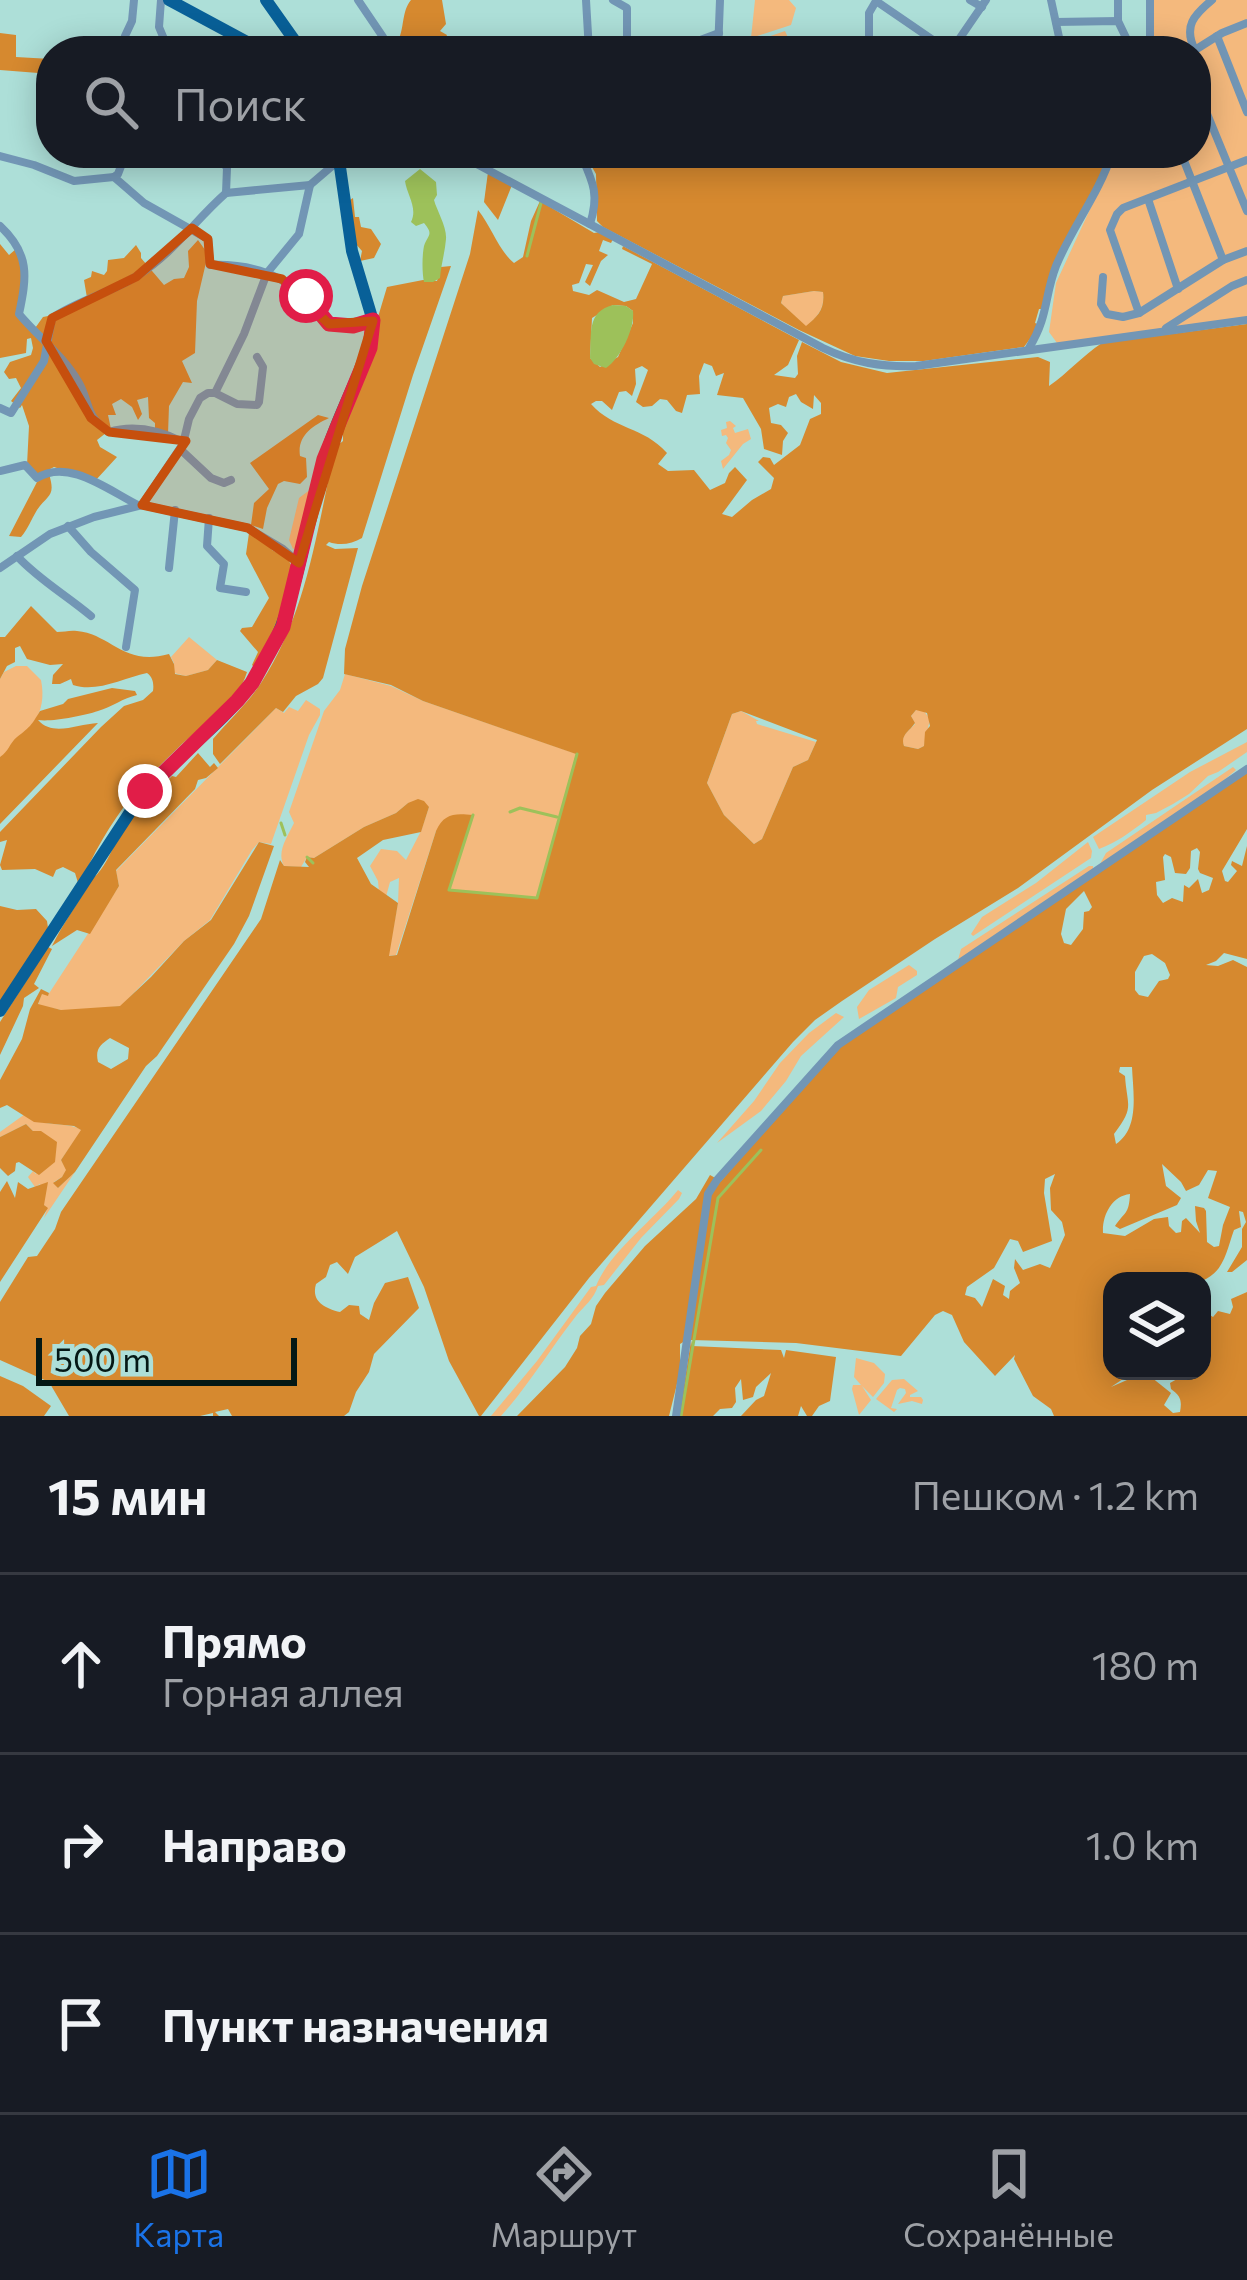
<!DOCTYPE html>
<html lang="ru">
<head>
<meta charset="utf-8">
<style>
	body { margin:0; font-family:Commissioner,sans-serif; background:#20242c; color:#f1f3f6 }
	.controls { position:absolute; right:36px; bottom:36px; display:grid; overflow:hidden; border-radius:24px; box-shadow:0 6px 30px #0003 }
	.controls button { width:108px; height:108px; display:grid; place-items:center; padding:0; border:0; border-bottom:3px solid #363941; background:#171b24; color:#f1f3f6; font:60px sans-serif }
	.scale { position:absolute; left:36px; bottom:30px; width:261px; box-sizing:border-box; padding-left:12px; border:6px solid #041815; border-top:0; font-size:33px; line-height:42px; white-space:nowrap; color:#041815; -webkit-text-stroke:9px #addfd8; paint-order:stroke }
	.stop { position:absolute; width:36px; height:36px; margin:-27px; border:9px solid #e11d48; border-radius:50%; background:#fff }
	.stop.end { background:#e11d48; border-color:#fff; box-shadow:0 3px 12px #0008 }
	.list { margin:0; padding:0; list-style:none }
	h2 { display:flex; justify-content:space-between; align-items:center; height:156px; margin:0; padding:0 48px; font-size:51px }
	h2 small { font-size:39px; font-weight:400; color:#9ea1a6 }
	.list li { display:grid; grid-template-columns:78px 1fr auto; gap:36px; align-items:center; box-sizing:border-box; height:180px; padding:0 48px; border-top:3px solid #363941 }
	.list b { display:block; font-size:45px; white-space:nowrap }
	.list p { margin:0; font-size:39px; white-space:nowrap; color:#9ea1a6 }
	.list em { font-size:39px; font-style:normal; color:#9ea1a6 }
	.icon { flex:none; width:66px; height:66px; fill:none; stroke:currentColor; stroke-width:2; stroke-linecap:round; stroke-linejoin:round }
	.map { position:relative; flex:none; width:1247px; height:1416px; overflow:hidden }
	.search { position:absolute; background:#171b24; box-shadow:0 6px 30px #0003; left:36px; right:36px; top:36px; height:132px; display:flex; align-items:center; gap:30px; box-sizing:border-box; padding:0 42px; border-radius:48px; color:#9ea1a6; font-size:45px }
	.sheet { height:696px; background:#171b24 }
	nav { display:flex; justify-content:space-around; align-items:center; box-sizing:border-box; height:168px; border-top:3px solid #363941; background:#171b24; font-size:33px; color:#9ea1a6 }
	nav a { display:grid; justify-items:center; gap:6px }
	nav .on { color:#1a73e8 }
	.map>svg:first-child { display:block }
</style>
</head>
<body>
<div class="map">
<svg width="1247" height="1416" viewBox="0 0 1247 1416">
	<rect width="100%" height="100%" fill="#addfd8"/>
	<g fill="#f4b97d">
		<path d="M755,0H789L796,8L791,25L751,38Z"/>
		<path d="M1147,0H1247V318L1057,343L1049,332L1056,283L1104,179L1113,153H1196V51H1152Z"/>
		<path d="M785,31L790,42L788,51H750V43Z"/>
		<path d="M814,291L823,292C825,308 818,316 806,327L781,303L783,296Z"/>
		<path d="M730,421L736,426L733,428L735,433L748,429L751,439L743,444L723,469L721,461L729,455L731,450L726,443L728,438L726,435L722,436L721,430L727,428L726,422Z"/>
		<path d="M311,489L298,547L293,549L289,540L299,498Z"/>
		<path d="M189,637L217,660L208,670L186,676L174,673V663L171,657Z"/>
		<path d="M16,666H27L41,680C48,715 29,731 6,755L0,757V679L4,672Z"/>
		<path d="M345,674L391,686L423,701L577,754L537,898L449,890L472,816L436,831L396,955L388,956L398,903L399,878L390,882L381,915L378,881L370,866L381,849L397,851L406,860L421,831L429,807L408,803L396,813L364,827L314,858L307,857L301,867L284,866C276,852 288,836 294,823L289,812L324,711L340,690Z"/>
		<path d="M306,700L320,709V715L309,735L271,844L259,842L252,850L210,920L184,941L121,1006L86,1010H61L38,1005L42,993L48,995L119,886L116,871L276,708L284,713L289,707L298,711Z"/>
		<path d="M916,710H923L930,719L924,746L918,749L904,746C900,735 908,732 915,724L911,716Z"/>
		<path d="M741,711L759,721H756L757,724L816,742L808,760L793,767L762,839L754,844L724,815L707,783L732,714Z"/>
		<path d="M1247,742V752L1218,772L1208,776L1189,794L1173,804L1156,813L1146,815V820C1131,832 1117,842 1099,849L1093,837L1190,772Z"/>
		<path d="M1233,767L1236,770L1218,785L1100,864L1106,853Z"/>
		<path d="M1088,842L1092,851L1091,858L973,936L971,934L982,917L1036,883Z"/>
		<path d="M1089,866H1093V869L958,960L961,949Z"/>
		<path d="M909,965L917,971V975L898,987L896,998L859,1019L857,1007L869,990Z"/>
		<path d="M836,1013L844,1017L801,1056L786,1081L761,1111L717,1143L754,1101L780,1063L809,1033Z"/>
		<path d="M25,1114C43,1129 63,1120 82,1130L61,1160L67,1170L62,1177L54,1182L58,1188L75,1172L44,1218L47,1209L44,1205L40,1184L35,1187L28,1177L33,1171L36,1174L50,1138L41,1132L33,1131L26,1124L0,1137V1132Z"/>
		<path d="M678,1190L682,1193L679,1199L641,1238L604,1285L598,1286C594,1299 584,1306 576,1316C550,1349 529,1385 501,1416H491L537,1361L591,1287L596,1286C610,1251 654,1220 678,1190Z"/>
		<path d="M856,1358L874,1363L885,1374L884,1383L873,1397L862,1386L871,1400L859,1415L852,1389L853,1385H861L854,1377Z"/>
		<path d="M904,1379L918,1391L910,1395V1397H921L923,1400L922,1404L912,1401L898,1404L906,1393L905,1389L900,1388L897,1390L891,1408L897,1409L894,1412L876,1399L892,1380Z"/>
	</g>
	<g fill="#d6892f" fill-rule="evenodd">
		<path d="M411,0H442L446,24L440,31L447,35L443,45L436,44L433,51H405L404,45L397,43C405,29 401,12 411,0Z"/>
		<path d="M0,33L16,35V57L51,59V74L0,70Z"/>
		<path d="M584,153H761L762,163L770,158L771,153H1108L1100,177L1055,262L1043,309H1039L1035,323L1040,325L1024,347L924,361H889L855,356L799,330L603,227L597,221L596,174ZM814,291L823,292C825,309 818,316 806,326L781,303L783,296Z"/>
		<path d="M488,172L512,185L498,220L484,202Z"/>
		<path d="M353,198L355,217H359L361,227L371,229L381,244L374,258L360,261L362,251L355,243L350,200Z"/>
		<path d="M540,201L594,233L600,232L613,239L611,243L603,240L599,251L608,255L601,261L590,286L585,282L593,265L586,264L579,283L572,285L573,291L589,295L597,290L624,302L636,299L652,264L622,249L623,246L799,340L788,365L774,375L795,378L798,374L797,356L802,342L841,362L887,373L1038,357L1050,362L1049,386C1068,373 1082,356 1102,343L1247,324V729L1152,790L1018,888L935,939L842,1001L815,1020L793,1042L589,1278L481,1416H479L449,1361L424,1287L397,1231L355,1257L348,1274L337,1262L330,1265L326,1277L316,1284C311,1301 324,1308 340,1312L349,1305L359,1306L360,1314L369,1320L374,1303L385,1283L408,1277L419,1308L374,1354L369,1372L356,1392L349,1412L344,1416H232L228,1409L215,1412L219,1416H213V1413L200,1416H69L49,1382L0,1360V1302L28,1257L37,1256L55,1229L61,1212L261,919L280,860L284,866L309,867L305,862L307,857L314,858L364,827L396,813L408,803L418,799L424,801L429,807L421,832L383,840L357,858L371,884L398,903L389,956L397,955L436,831C444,813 455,813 473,815L449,890L537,898L576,754L423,701L391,685L344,674L345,649L362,586L470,254L478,210C491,226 499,251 514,263L523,257L531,221ZM613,305L626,306L633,311V323L618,357L600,367L590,358L592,318ZM704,363L712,366L716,376L724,373L717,395L743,398L761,429L764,449L782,455L783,441L788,433L781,425L771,423L769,408L778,404L786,407L789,397L796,394L801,402L813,409L814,395L821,403V414L810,419L800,445L774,465L770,458L763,457L758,462L774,478L771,489L752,500L732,517L722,514L747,480L735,467L729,473L725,483L710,490L694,470L668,471L658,464L667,453C643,426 614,430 591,404L596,401H602L612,410L619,392L626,391L632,396L636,384L635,369L642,366L648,370L636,402L643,407L652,406L660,399L667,400L676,411L682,413L687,395L700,394L699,376ZM916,710L927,713L930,726L925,732L924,746L918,749L904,746C900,735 909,732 915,723L911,716ZM741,711L817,740L808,760L793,767L762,839L754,844L724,815L707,783L732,714Z"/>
		<path d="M198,240L208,254L197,301L195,353L182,361L192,383L183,382L169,406L168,434L155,431V423L149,418L148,397L137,400L142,414L138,420L132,407L121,399L112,404L116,415H108L111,429L97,440L100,447L117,457L95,481L54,467L37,476L27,465L29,426L22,405L20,408L11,401L21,388L16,378L9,379L4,372L10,362L31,355L33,348L31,338L27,339L26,353L0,358V244L9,255L16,249L25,269L17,314L33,331L43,317L53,315L87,298L84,280L91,277L92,271L104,275L107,271L108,260L124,258L136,245L141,253V258L164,285L174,279L184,278L189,267L188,251Z"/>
		<path d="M451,266L413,375L362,538C352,544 340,546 329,542L326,545L335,549L358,548L323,678L318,684L296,696L283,712L276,708L220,764L213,754V739C228,721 248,703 261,683C307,612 316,534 334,454L338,445L343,441V428L377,342L378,317L387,287L423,280L437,281L441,267Z"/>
		<path d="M318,415L329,418C312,426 297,436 300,456L306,458L307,477L300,484L284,481L278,484L267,508L263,529L251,525L254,503L269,489L250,463Z"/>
		<path d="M49,474C56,497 48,494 37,510C31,520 28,529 21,537L9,536L37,482Z"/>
		<path d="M249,533L269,543L272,550L288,559L293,569L280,620L254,667L252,665L258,652L240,631L242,628L252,627L269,598L246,554Z"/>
		<path d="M31,606L57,632C64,632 70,630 77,631C111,634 124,667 169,654L174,664L175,674L186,676L208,670L217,660L247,672C237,706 202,724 178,748C162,763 146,779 132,796C110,824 93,854 79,886L75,873L63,867L56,870L53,877L35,869L2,870L0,865L7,840L0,842V832L101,727L124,706L143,700L153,691C154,684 153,677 147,673C123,678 97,693 73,685L71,679L60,684H52L53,675L63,664L50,665L27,659L20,646L15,648V662L7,666L0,679V637H5Z"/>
		<path d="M112,688L135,691L137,695C123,698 112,707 98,711C83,716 52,722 38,720C53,737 77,724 98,723L0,824V757C9,751 9,744 17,737C30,727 31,726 40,711L63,704L68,699Z"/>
		<path d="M198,753L210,767L214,763L218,768L206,778L198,780L195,789L116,870L119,886L90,934L77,930L52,946C63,923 79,902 92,879C105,869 110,852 119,837C133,814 153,794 172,776L176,777Z"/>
		<path d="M1247,770V829L1222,871L1225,881L1228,882L1237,871L1231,865L1232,861L1242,866L1247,846V959L1224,953L1216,961L1206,965L1218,966L1233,960L1247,967V1260L1232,1272H1227L1242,1247V1229L1246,1222L1243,1212L1239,1211L1241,1227L1234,1230C1226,1252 1224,1273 1201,1281H1112V1371H1135L1111,1387L1127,1380L1151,1377L1171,1393L1164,1405L1173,1413L1180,1412C1182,1401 1181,1396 1171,1389L1170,1383L1186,1374L1185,1371H1202V1310L1213,1317L1218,1311L1230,1314L1233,1307L1231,1299L1247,1292V1416H1054L1051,1409L1033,1396L1014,1359L1015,1355L995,1376L964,1342L952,1315L943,1311L935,1315L901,1356L796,1343L691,1340L692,1346L781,1350L784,1358L786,1350L836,1357L830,1401L819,1406L812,1416H807L801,1406L798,1416H741L756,1400L764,1396L771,1373L756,1387L753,1397L743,1400L741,1379L735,1388L736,1402L732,1408L720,1409L713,1416H679L691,1341L688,1339L680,1344V1372L669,1416H517L565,1367L577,1348L580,1336L591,1324L596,1306L605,1293L645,1246L696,1199L710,1175L717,1179L709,1195L832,1052ZM1197,848L1200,852L1198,869L1200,873L1213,878L1209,890L1202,893L1198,879L1189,888L1184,885L1183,902L1172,898L1163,903L1157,895L1156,882L1165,880L1163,857L1165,854L1171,857L1175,873L1186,874L1190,868L1191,851ZM1084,891L1092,907L1089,911L1084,912L1083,929L1071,945L1064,943L1061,934L1066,909ZM1152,954L1165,963L1170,975L1168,979L1159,981L1148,997L1139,995L1135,990V972L1144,956ZM1120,1067H1132C1133,1092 1140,1128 1116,1144L1114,1134C1135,1107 1127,1106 1125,1076L1119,1072ZM1162,1164L1181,1182L1186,1191L1199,1185L1208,1170L1217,1171L1208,1198L1230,1207L1223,1225L1219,1246L1214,1247L1207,1242L1206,1211L1204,1208L1195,1206L1196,1221L1200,1233L1186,1218L1182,1221L1181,1232L1176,1233L1169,1226L1168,1217L1154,1219L1125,1236L1103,1233C1102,1215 1112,1196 1130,1194C1129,1215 1124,1212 1115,1226L1120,1229L1177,1205L1181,1198L1166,1186ZM1055,1174L1050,1188L1051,1210L1062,1222L1065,1235L1050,1268L1040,1264L1023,1270L1015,1259L1014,1268L1020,1283L1010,1291L1009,1299L1003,1295L1005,1286L993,1279L982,1307L975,1298L965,1295L967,1287L994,1268L1010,1239L1018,1241L1023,1252L1052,1241L1044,1193L1045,1179Z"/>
		<path d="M259,842L274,846L249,916L234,944L157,1056L146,1066L75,1172L58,1188L53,1183L62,1177L66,1170L61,1160L81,1130L74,1126L34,1122L7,1105L0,1108V1080L22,1039L30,1009L41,989L49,993L48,996L42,994L38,1004L61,1010L120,1006L151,977L184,941L211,920ZM110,1038L129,1048L128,1059L111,1069L98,1062C95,1049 100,1045 110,1038Z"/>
		<path d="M0,906L17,910L36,909L47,921L48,928L0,1003Z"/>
		<path d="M48,947L52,949L34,984L39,988L24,998L23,1006L0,1055V1022Z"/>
		<path d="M26,1124L33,1131H41L57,1142L55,1162L39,1175L19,1162L16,1163L15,1171L8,1176L0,1168V1137Z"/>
		<path d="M7,1181L15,1198L18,1182L28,1189L48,1182L44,1205L48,1208L0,1282V1192Z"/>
		<path d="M0,1376L23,1386L51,1406L44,1416H0Z"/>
	</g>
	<g fill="#9dc15a">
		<path d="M420,169L436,182L437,195L434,200C437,211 447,227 446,239C445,252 441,265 440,278L433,282H424C422,273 422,256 424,246C428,234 434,235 424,223L416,226L411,222C418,208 407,195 405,181Z"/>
		<path d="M613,305L626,306L633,311C635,328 621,358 606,368L594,364L590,358C592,334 586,312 613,305Z"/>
	</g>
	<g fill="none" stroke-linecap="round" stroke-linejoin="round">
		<g stroke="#9dc15a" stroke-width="3">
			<path d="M270,49L273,51"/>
			<path d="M527,256L541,203"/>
			<path d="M510,812L520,808L557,817"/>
			<path d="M473,815L449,890L537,898L577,754"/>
			<path d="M281,823L285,835"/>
			<path d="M307,857L313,863"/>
			<path d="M681,1416L718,1198L761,1150"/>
		</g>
		<g stroke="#7296b5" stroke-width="8">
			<path d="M161,0L159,27L169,51"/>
			<path d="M358,0L383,37"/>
			<path d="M586,0L589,51"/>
			<path d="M613,0L627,8V51"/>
			<path d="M970,0L982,7"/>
			<path d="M1051,0L1062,51"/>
			<path d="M1118,0V21"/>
			<path d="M1056,22L1118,21L1129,44"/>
			<path d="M125,36L132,21L134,0"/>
			<path d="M1217,36L1247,112"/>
			<path d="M1195,50C1183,26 1194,15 1212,0"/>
			<path d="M1195,50L1222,33L1247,23"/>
			<path d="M536,51V45"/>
			<path d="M671,51L719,33"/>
			<path d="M718,51L720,0"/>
			<path d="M869,51V13L876,1L949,51"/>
			<path d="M951,51L986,0"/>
			<path d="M1079,51L1106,44H1129L1134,51"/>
			<path d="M1150,51V0"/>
			<path d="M1196,87L1247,211"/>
			<path d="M217,153L227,168L226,193"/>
			<path d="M285,153H286"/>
			<path d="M456,153L823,348C854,363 882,367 916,366L1247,320"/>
			<path d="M580,153C592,180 600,193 590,224"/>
			<path d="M1181,153L1223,260"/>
			<path d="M0,156L34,165L74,181L114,177L144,203L208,239L210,265C265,263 296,282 329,324L353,326L371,321"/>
			<path d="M1247,160L1123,208L1117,214L1110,230L1139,313L1223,260L1247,251"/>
			<path d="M482,166L490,154L500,153"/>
			<path d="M114,177L118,174L126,153"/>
			<path d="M1148,199L1178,289"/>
			<path d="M0,226C30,254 27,276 19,314C38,337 64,356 79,383C91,405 85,416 109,432C135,424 159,430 183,442"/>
			<path d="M1103,277L1101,304L1107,314L1123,317L1139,313"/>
			<path d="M1166,328L1232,286L1247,280"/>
			<path d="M1029,348C1049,315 1044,297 1056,266C1072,227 1099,194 1112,153"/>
			<path d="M215,393L237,404L257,405L259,402L263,367L257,357"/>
			<path d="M0,408L11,413L44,361L52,318C78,300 110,293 137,276C175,252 194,221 226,193L310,185"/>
			<path d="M180,449L211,478L224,483L231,480"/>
			<path d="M0,471L25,465L37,478C68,458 108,490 138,505"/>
			<path d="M142,505L183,444L189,419L200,398L208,393H215L244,334L267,273L299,234L310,185L338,161"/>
			<path d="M209,518L207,546L224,564L220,588L246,592"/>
			<path d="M68,526L91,552L135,590L126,647"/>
			<path d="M17,556C38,579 66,595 91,616"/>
			<path d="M0,568L50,534L94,517L142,505L248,528L283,549L299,563"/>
			<path d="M169,568L175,510"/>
			<path d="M676,1416L708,1194L717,1180L838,1045L1247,769"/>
		</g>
		<g stroke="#086098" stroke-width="12">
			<path d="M169,0L264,51"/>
			<path d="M266,0L302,51"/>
			<path d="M0,1011L136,803C169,759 219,730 251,684C297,618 301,543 322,467C333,426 354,387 369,348L373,321L352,251L338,153"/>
		</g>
	</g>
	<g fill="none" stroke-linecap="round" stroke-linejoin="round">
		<path stroke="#e11d48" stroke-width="15" d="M145,791L237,701L252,683L283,627L324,459L370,348L373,320L353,326L329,324L306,296"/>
	</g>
	<path fill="#c64f0d" fill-opacity="0.2" stroke="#c64f0d" stroke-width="9" stroke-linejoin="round" d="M192,228L208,239L210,264L282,279L329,324L373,321L299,563L248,528L142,505L186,441L109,432L91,418L46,341L52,318L136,277Z"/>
</svg>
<div class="controls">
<button><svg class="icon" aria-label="layers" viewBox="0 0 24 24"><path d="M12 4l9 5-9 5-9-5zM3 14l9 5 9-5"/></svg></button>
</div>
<div class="scale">500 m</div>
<div class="stop" style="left:306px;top:296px"></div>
<div class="stop end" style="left:145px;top:791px"></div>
<div class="search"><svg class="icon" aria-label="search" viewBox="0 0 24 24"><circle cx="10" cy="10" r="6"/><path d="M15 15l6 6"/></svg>Поиск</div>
</div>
<section class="sheet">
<h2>15 мин<small>Пешком · 1.2 km</small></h2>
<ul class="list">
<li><svg class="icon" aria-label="ahead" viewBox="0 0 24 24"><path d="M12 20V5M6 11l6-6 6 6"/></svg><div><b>Прямо</b><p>Горная аллея</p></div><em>180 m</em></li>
<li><svg class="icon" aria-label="right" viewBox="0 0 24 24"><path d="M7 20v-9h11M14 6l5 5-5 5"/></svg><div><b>Направо</b></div><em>1.0 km</em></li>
<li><svg class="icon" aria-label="arrive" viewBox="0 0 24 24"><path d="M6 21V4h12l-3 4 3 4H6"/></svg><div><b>Пункт назначения</b></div></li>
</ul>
</section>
<nav>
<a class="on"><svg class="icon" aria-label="map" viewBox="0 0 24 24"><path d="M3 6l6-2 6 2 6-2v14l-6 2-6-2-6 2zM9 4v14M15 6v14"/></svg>Карта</a>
<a><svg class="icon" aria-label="directions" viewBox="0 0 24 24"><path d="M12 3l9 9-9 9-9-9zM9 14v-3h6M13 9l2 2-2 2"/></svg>Маршрут</a>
<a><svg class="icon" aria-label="saved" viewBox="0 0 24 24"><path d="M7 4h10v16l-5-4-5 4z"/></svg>Сохранённые</a>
</nav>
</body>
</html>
